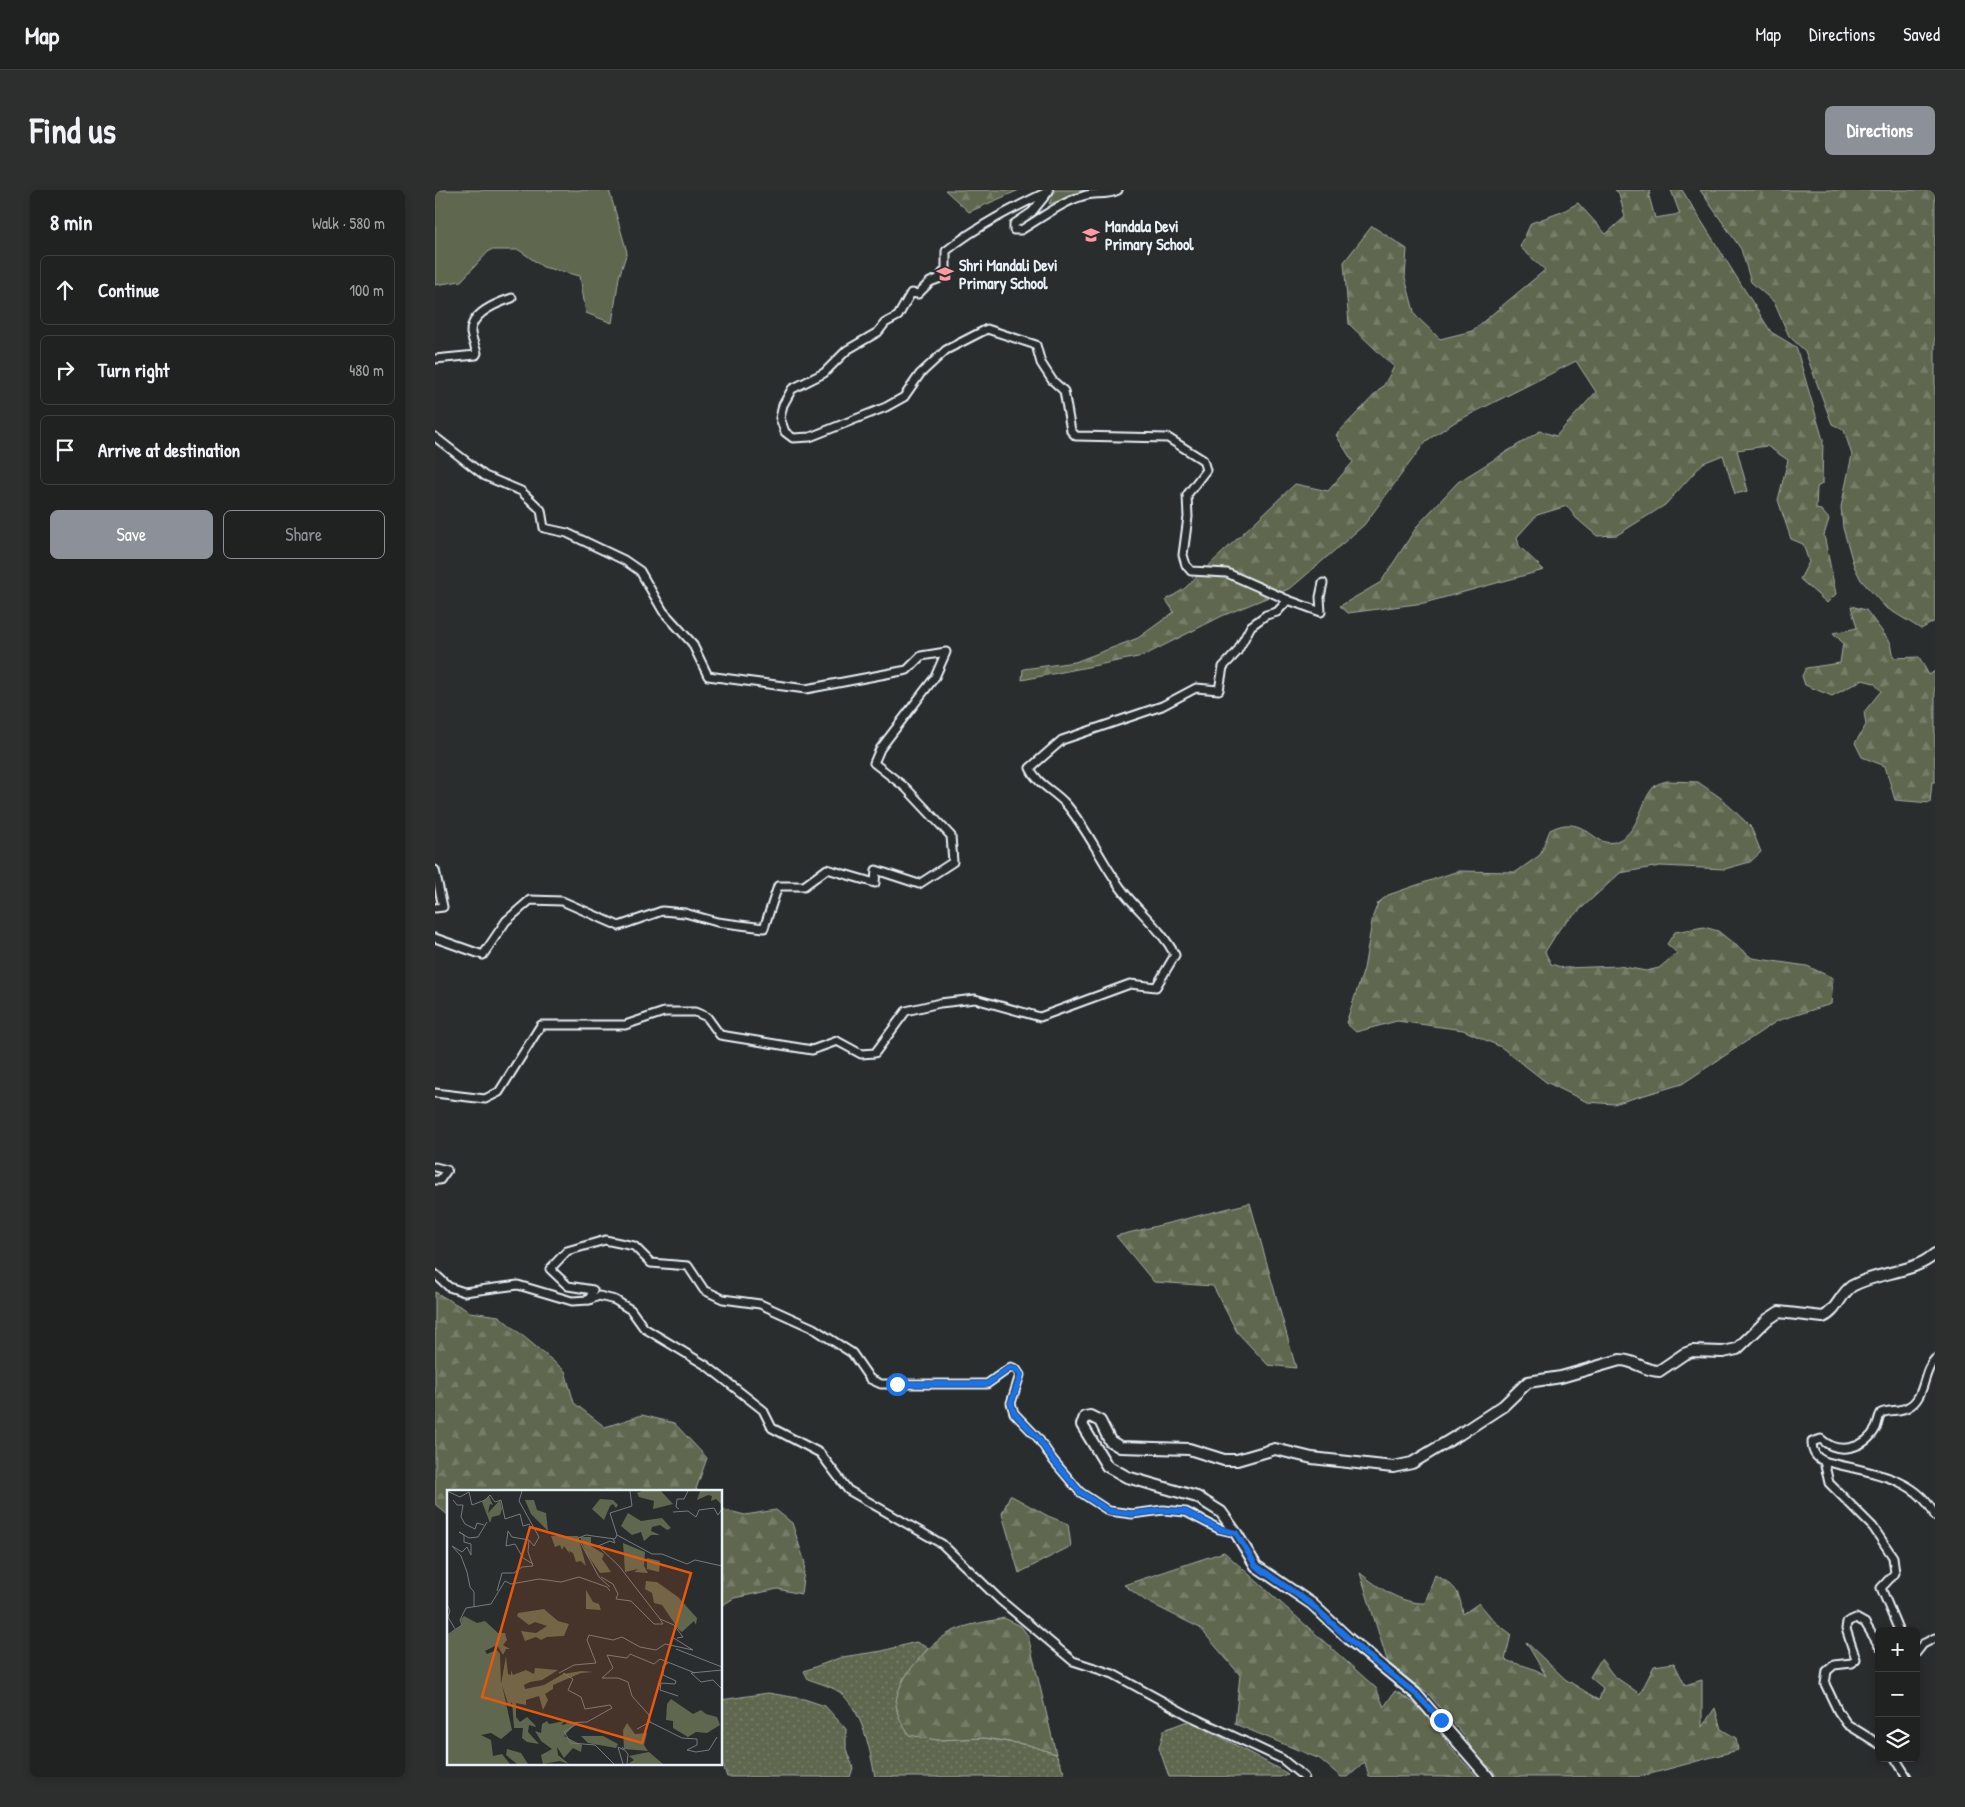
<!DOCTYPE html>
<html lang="en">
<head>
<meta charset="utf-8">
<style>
	body { margin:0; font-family:"Patrick Hand",sans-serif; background:#2d2f2f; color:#f1f3f6 }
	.controls { position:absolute; right:15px; bottom:15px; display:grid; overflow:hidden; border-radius:8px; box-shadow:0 2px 8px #0003 }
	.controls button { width:45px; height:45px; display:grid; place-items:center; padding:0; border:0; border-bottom:1px solid #3d3f40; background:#202222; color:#f1f3f6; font:25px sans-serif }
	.stop { position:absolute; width:15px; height:15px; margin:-11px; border:4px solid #1a73e8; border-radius:50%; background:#fff }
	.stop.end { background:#1a73e8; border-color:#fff; box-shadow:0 1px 5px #0008 }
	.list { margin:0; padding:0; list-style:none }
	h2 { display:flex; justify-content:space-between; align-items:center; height:65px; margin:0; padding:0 20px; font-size:21px }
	h2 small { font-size:16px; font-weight:400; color:#a2a4a5 }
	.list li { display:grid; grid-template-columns:32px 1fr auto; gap:15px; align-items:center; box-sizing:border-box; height:70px; margin:0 10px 10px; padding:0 10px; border:1px solid #3d3f40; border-radius:8px }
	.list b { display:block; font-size:19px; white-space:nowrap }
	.list em { font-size:16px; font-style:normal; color:#a2a4a5 }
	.actions { display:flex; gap:10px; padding:15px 20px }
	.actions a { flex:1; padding:11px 0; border:1px solid #8c9099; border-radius:8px; text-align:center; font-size:18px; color:#8c9099 }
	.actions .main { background:#8c9099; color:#fff }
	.icon { flex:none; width:28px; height:28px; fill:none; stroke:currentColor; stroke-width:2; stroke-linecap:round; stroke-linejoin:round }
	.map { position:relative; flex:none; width:1500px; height:1587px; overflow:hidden; border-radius:8px }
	header { display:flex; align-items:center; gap:30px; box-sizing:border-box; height:70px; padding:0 25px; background:#202222; border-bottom:1px solid #3d3f40 }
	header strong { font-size:24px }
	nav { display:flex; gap:28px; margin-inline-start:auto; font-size:18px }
	.intro { display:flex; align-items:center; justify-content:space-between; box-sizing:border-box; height:120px; padding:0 30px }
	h1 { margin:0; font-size:35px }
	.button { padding:12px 22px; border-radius:8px; background:#8c9099; color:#fff; font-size:18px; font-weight:700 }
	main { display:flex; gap:30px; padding:0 30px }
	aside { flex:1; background:#202222; border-radius:8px; box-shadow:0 2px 8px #0003 }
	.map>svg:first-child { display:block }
</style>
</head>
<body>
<header>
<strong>Map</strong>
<nav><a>Map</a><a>Directions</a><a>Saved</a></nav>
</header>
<div class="intro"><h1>Find us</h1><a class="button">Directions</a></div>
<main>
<aside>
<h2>8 min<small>Walk · 580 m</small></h2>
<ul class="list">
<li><svg class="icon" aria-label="ahead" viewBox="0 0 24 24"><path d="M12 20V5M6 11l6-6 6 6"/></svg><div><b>Continue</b></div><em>100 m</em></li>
<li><svg class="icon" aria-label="right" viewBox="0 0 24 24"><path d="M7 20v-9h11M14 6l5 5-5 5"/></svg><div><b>Turn right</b></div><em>480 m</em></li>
<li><svg class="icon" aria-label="arrive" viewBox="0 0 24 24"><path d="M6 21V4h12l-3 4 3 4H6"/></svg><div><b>Arrive at destination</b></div></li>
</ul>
<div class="actions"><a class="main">Save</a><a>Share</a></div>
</aside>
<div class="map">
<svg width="1500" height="1587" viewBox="0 0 1500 1587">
	<defs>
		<pattern id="grass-dots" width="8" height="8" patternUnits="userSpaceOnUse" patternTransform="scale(1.25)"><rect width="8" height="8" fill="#5f684f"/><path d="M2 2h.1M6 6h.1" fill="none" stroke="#767e69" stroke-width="1.8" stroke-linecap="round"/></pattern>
		<pattern id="forest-firs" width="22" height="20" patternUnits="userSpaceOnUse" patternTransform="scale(1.25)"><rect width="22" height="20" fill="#5f684f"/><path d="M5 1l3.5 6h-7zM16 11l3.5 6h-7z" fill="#767e69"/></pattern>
	</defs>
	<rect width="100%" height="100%" fill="#2a2d2e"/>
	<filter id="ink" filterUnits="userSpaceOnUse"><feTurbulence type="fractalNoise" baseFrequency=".02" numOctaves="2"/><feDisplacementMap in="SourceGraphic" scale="10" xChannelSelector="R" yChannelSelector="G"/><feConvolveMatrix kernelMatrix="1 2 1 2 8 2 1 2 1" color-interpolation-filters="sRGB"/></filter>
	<g filter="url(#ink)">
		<g fill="url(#grass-dots)" stroke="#a4aca4">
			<path d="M481,1452L493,1458L467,1491L502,1550L549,1548L594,1555L621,1564L631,1587H440C435,1560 429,1526 408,1505C400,1497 383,1493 373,1489L369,1481L407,1467L447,1461Z"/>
			<path d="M333,1503L369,1509L390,1516L411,1539V1559L418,1578L415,1587H292L286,1569V1510Z"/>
			<path d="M755,1530L853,1584L845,1587H734L724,1558L729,1540Z"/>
		</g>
		<g fill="url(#forest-firs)" stroke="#a4aca4">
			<path d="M510,0H584L534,22Z"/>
			<path d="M620,0H659L614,14Z"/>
			<path d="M1180,0H1216L1214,6L1220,28L1245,24L1236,0H1247L1336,142L1361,157L1388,250L1387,294L1382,297L1381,319L1386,320L1394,329L1389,345L1401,404L1392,413L1365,389L1374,372L1368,354L1356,349L1343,310L1353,270L1332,256L1302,260L1313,301L1300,304L1288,265L1268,273L1230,315L1182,345L1162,346L1141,328L1132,316L1102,325L1082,347L1084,356L1109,380L989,413L913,423L905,416L946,392L983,335L1023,292L1105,241L1121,246L1161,202L1141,171L1020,232L991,251L929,335L856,398L787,426L708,466L587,490L588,479L640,472L703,448L739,422L731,410L749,399L860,294L893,301L918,272L901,245L949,195L959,177L914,134L909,72L937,36L972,59L970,88L980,125L1005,149L1037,141L1110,80L1085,57L1096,33L1127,22L1143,13L1171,44L1190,27L1184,3Z"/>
			<path d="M1265,0H1500V431L1486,439L1450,417L1426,390L1419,376L1408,338L1406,317L1417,265L1409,240L1397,234L1370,161L1354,146L1339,112L1316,92L1306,59Z"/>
			<path d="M1416,416L1431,420L1456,453L1459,468L1484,467L1494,485L1500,481V592H1497L1495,613L1460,610L1450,576L1427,567L1420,553L1431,535L1429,522L1446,501L1439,493L1427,490L1397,506L1370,495L1367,486L1371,478L1405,473L1408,453L1398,443L1422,438Z"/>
			<path d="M1232,591L1263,592L1286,608L1316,637L1326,662L1315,672L1290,679L1225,676L1185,683L1125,738L1110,762L1116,774L1129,778L1184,776L1211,781L1224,778L1242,763L1232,754L1240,742L1269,737L1283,741L1317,768L1372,776L1398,788L1396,814L1342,831L1247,894L1179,914L1152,912L1111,892L1066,857L1028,840L962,831L921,842L911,833L929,779L938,726L943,713L953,705L1023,681L1081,682L1105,665L1115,640C1151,621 1159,661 1182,651C1206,642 1206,606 1221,595C1224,593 1229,592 1232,591Z"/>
			<path d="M815,1013L861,1178L833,1175L802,1142L778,1096L719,1092L681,1046Z"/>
			<path d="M0,1102L35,1122L64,1126L130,1181L139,1213L170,1237L207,1225L239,1233L272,1268L261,1299L263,1301H14V1326L0,1314Z"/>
			<path d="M575,1305L613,1326L633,1334L636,1356L584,1383L567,1324Z"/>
			<path d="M286,1319L310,1325L341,1320L357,1333L370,1373L366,1404L343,1399L299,1408L286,1416Z"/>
			<path d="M789,1362L941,1498L949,1517L960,1501C985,1513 1001,1535 1016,1558C1024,1568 1034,1577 1042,1587H934L930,1572L913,1587H906L885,1569L800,1534L805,1485L765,1438L711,1411L689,1395Z"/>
			<path d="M925,1383C943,1397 966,1414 990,1413L1000,1385C1021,1396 1024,1400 1028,1424L1044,1413L1060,1432L1076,1444L1070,1470C1084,1475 1100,1477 1111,1486L1091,1452L1130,1489L1164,1510L1168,1498L1155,1487L1166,1469L1179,1486L1205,1504L1219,1476L1239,1473L1250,1495L1267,1490V1537L1280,1518L1286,1539L1301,1548L1303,1560L1204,1587H1062L1056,1578L1044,1570L1029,1546L994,1505L953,1473Z"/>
			<path d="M569,1428L586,1436L593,1446L621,1564L594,1555L549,1548L502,1550L474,1545C468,1535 461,1525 461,1513C462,1488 495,1453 516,1442C531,1434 553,1432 569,1428Z"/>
		</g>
		<path fill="#5f684f" stroke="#a4aca4" d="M0,0H174L192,62L184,87L177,133L151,123L145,86L108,77L84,60H55L26,91L0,95Z"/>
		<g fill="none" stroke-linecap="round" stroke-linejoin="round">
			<g stroke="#e8f1f8" stroke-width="11">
				<g id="street">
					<path d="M683,0C671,6 660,2 648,6C625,13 606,28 586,40H579V34L597,22L614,1C578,18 542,36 511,61V79L503,89L495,92L483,104L476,103L463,126L450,133L443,142L412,160L389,183L357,199L348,215L345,228L350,242L358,248L375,247L451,217L469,207L485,184L511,160L552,139L601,155L606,173L617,190L629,201L636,241L641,246L733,248L768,270L771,280L752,305L753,327L748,365L751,375L756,381L792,383L853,410"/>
					<path d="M0,169L41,165L42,163C40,156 37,149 36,143C35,123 62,113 77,108"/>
					<path d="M0,247L50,286L86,301L106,320L109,338L132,343L189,370L205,381L228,421L257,453L273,486L371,499L472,480L486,466L511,462L500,487L445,559L439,573L471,598L516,646L518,672L484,694L441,680L440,693L392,679L369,696H343L329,738L282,732L250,723L227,721L184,736L127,711L95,710L71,731L48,765L0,748"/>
					<path d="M0,680L8,717L0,718"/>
					<path d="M0,903L50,909L64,902L106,835H190L229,822H260L272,827L285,845L377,860L402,851L426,864L440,863L471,821L505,813L540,809L605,827L695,794L721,797L740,765C726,738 702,721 685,697C665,669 652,638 630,613C618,600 602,594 595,578L627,550L727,516L761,498L784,500L788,477L802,462L816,436L831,425L842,422L853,410L886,422L885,407L888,393"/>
					<path d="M0,977L12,980L5,990H0"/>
					<path d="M0,1084L14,1097L29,1102L83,1095L137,1111L154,1110L158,1100L133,1096L115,1079L132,1061L170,1050L199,1056L216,1073L253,1076L269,1100L288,1109L325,1114L378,1138L417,1163L435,1189L446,1194H552L576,1177L581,1179L585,1185L576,1213L579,1223L603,1248L618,1270L645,1302L674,1321L697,1324L728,1320L751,1322L784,1339L801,1343"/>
					<path d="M154,1110L164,1106L180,1110L196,1120L209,1138L272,1176L328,1220L337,1238L385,1263L413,1300L507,1354L565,1410L638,1471L678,1484L753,1525L847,1569L869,1587"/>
					<path d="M1389,1271C1428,1282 1482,1285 1500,1326"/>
					<path d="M1464,1441L1446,1398L1460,1383L1458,1367L1438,1337L1394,1293L1389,1271C1381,1268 1377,1262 1377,1252L1386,1249C1403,1265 1430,1259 1441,1238C1443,1233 1443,1228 1446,1223C1455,1219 1465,1222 1473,1217C1491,1208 1487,1182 1500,1169"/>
					<path d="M1444,1456L1430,1433L1421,1428L1412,1432L1411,1439L1421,1469L1417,1473L1399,1475L1392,1481L1390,1494L1403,1521L1412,1534L1444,1554"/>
					<path d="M1481,1463L1488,1454L1500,1448"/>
					<path d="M1460,1568L1472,1587"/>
				</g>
			</g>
			<g stroke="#e8f1f8" stroke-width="14">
				<path id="secondary" d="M1053,1587L981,1504L915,1450L877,1414L821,1376L801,1343L786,1322L762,1307L692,1287L672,1276L647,1235L650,1227L655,1226L665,1231L675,1251L685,1257L754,1259L789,1270H802L840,1259L877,1268L958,1277L977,1273L1025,1244L1068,1216L1093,1192L1126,1187L1185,1170C1200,1170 1209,1181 1224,1181L1249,1164L1257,1161L1288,1162L1302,1159L1332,1130L1344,1122L1388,1127C1402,1121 1405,1104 1417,1096C1444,1081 1477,1084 1500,1064"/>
			</g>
			<use href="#street" stroke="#2a2d2e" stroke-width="7"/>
			<use href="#secondary" stroke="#2a2d2e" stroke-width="10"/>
		</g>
	</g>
	<g fill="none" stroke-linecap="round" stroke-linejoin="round" filter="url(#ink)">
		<path stroke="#1a73e8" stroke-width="6" d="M462,1194H552L576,1177L581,1179L586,1185L576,1213L579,1223L603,1248L618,1270L645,1302L674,1321L697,1324L728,1320L751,1322L784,1339L801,1343L821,1376L876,1414L927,1461L981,1504L1006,1530"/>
	</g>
	<defs>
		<g id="school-bare" transform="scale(1.35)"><path d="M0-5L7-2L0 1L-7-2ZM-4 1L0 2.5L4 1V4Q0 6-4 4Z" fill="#ff9aa2" stroke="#2a2d2e" stroke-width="2.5" paint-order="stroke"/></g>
	</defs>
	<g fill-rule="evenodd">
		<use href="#school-bare" x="656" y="45"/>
		<use href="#school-bare" x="510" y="84"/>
	</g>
	<g text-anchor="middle" stroke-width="5" stroke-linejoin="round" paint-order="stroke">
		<g font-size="16" font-weight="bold" fill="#e8f1f8" stroke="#2a2d2e" text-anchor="start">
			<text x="670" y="42">Mandala Devi<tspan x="670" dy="18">Primary School</tspan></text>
			<text x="524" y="81">Shri Mandali Devi<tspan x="524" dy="18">Primary School</tspan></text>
		</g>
	</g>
	<g transform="translate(12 1300)">
		<rect width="275" height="275" fill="#2a2d2e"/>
		<path d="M153,9L166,10L171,15L169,18L166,14L163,16L157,30L145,19ZM176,53L198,62L197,76L201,83L187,82L191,79L177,66ZM200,68L213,71L212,82L200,79Z" fill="#5f684f"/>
		<path d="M195,1H214L226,14L206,19L207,11L192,7L190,3ZM253,1H275V15L269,9L264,11L265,6L261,5L250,10ZM42,6L46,15L43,14L41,23L53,10L55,19L53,25L45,27L43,33L35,12ZM78,10H87L90,20L99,23L101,41L84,24ZM181,23L194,31L215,28L224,38L220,40L213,35L205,37L204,41L213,45H204L197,51L194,42L185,45L174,36ZM104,46H131L139,76L134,71L129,72L126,63L122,61L123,64L117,56L115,60L113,55L108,57ZM133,47H144V56L157,64L155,69L164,82L153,83L139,63ZM177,66L192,73L191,79L178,82ZM199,91L210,92L231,107L250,128L249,135L247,131L235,142L232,140L215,115L207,113L205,103L198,99ZM139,100L146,112L152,114L154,120L139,119ZM97,119L111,131L122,134L117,146L100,147L94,150L89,147L78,151L74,141L89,143L100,136L88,132L82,135L70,126L71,123ZM17,126L30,133L38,131L51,143H58L60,150L56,155L63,159H59L56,165L50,155L38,161L40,164L50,160L53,164L54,194L59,166L61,184L64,185V180L66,185L79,180L87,184L88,178L111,180L95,190L83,192L77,195L78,199L97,195L116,184L134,181L147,182L134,183L106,195V199L98,204L101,210L96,220L92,206L79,210V215L69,213V227L73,232L80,227L88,235L89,237L82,235L81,242L92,254L80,252L75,248L76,238H67L65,212L62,217L55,195L65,240L54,249L44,243L34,245L44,250L46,266L55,264L63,274H0V146L15,135L14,129ZM224,209L246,224L254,220L259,224L270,227L273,235L260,243L249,242L241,247L226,238V231L219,230L220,214ZM100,231L102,234L118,231L114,235L130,232L117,246L135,255L134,262L126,258L117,268L110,257L111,265L122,274L113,271L96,274L94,265L105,259L94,251L88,241L94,243L95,234ZM134,246H156L171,254L169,258L141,253ZM60,259L74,263L81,274H70L59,265Z" fill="#5f684f"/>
		<path d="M180,233L188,244L200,243L197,255L201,261L177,259L176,240ZM202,262L216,274H181L187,270L182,266Z" fill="#5f684f"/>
		<path fill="none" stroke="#767b7f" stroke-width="1" d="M0,1L13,7L22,2L25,15L38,10L43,5L48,12L54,10L58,29L73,24L76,36L83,34M183,1L185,16L163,23L170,45L205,64H215L240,74L248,70L275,76M6,10L10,15H16L14,27L18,34L28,39L30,33L37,35M232,19L229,17L230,9H237L241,1M226,22L241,21L249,27L252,20L267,18L271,25L275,19M166,49L168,53L163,51L151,56L172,76L213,129M82,50L65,47L61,41L59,56L68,54L76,68L86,74M154,87L166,94L171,104L169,109L184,111L207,134H216L213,129L227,135L236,147L230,148M163,97L152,87L131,48L139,45L168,49L170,45M50,101L55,83H67L75,77L86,76L81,62L82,50L87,56L92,47L72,11L75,1M0,114L3,121L1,127L8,139M27,117V102L23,97L20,82L14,66L5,56L15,62L20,57L24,65V54L17,52V45L12,42L22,48L31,47L40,32M0,145L15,135L13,130L19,118L44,114L58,91L64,94L92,89L114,92L132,87L160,97L163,101M229,159L275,177M221,173L216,176V185L229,191L228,194L214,193L213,200L231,206M275,180L244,183L254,192L266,190L275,199M112,183L127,175L149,173L140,150L142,145L166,150L175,147L193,157L209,160L218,154L246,160L225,147M116,183L126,189L121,200L134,207L138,219L163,215L165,218L140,232L119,233M203,232L202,225L185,206L181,192L171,188H155L166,178L160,165L180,168L183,164L207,174L213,169L248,183M130,234L117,242L124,253L148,255L167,274M190,239L203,232L235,248L250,249V255L240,260L249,262L262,260L270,247M175,257L181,264L180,274M176,274L171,257L177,260"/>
		<path fill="#e8590c" fill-opacity="0.15" stroke="#e8590c" stroke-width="2.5" d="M83,37L244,83L195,253L35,207Z"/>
		<rect width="275" height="275" fill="none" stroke="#e8f1f8" stroke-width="2.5"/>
	</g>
</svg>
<div class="controls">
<button>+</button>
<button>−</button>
<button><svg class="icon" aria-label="layers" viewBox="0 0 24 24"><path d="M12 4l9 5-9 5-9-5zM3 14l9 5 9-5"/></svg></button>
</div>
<div class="stop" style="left:462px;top:1194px"></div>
<div class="stop end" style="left:1006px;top:1530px"></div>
</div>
</main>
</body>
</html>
